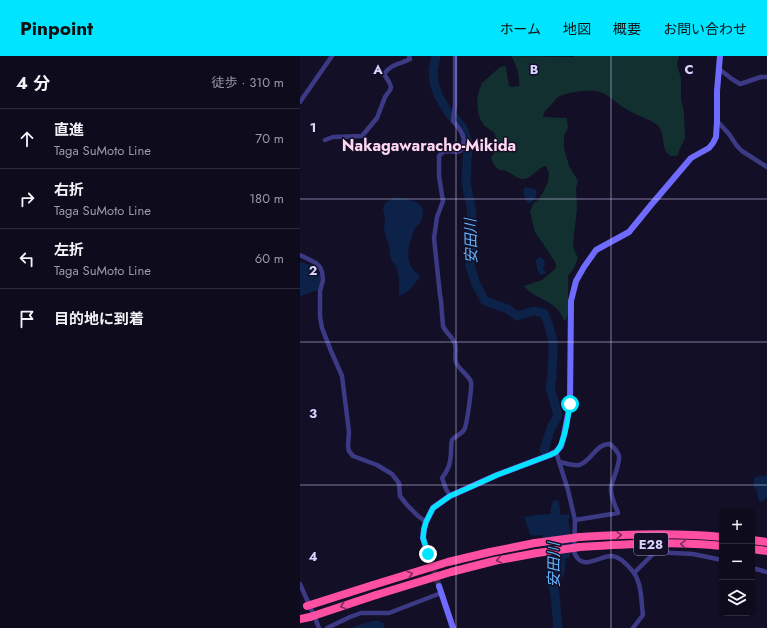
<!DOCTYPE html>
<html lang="ja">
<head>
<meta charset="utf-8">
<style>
	body { margin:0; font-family:Jost,"Noto Sans JP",sans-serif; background:#1c1929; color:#f1f3f6 }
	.controls { position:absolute; right:12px; bottom:12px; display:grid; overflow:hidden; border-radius:8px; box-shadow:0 1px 3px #0004 }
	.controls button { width:36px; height:36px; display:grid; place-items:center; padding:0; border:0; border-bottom:1px solid #2e2b3b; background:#0e0b1c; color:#f1f3f6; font:20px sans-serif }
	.stop { position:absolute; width:12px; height:12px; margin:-9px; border:3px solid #00e5ff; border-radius:50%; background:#fff }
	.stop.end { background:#00e5ff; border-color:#fff; box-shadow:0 1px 4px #0008 }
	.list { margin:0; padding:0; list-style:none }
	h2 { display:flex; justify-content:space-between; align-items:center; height:52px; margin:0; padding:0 16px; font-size:17px }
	h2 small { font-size:13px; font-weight:400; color:#9b9ba3 }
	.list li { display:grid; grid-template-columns:26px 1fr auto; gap:12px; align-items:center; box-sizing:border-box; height:60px; padding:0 16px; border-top:1px solid #2e2b3b }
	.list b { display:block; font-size:15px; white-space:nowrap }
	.list p { margin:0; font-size:13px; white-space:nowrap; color:#9b9ba3 }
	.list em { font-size:13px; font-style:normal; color:#9b9ba3 }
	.icon { flex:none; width:22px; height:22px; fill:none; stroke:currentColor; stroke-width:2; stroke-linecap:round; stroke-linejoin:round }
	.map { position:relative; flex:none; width:467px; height:572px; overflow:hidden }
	header { display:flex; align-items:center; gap:24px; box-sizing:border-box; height:56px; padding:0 20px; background:#00e5ff; color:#111 }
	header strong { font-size:19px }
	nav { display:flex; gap:22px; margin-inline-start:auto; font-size:14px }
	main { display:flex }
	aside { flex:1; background:#0e0b1c }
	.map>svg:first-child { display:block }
</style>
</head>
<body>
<header>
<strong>Pinpoint</strong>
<nav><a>ホーム</a><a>地図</a><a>概要</a><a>お問い合わせ</a></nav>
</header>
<main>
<aside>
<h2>4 分<small>徒歩 · 310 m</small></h2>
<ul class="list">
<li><svg class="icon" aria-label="ahead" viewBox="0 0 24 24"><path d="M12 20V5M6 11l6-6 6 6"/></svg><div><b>直進</b><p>Taga SuMoto Line</p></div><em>70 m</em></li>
<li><svg class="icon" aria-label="right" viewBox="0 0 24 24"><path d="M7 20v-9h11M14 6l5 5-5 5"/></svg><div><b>右折</b><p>Taga SuMoto Line</p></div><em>180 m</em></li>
<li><svg class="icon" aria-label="left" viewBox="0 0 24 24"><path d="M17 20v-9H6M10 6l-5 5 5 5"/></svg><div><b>左折</b><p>Taga SuMoto Line</p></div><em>60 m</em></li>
<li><svg class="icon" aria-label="arrive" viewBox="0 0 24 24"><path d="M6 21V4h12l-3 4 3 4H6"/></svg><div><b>目的地に到着</b></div></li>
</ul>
</aside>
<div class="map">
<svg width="467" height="572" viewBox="0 0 467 572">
	<rect width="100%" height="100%" fill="#130f26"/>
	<path fill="#12302f" d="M211,0L274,1V0H379L377,8L381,22V43L384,56L385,82L378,97L379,98L376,100H371C359,94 367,76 356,68C347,62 335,59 326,53C317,48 310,39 300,36C292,33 266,36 258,41C255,43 253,47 250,50C247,54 244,55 243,60L245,61L267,62L268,72L264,80V92L269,110L278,125L276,132L277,153L274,178L273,191L278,202L274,212L268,220C269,228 268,235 268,243C268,251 269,258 265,265C262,261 260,255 256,252C247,243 231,240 224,230L242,224L255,213L256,209L254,204L235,176L230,156L233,148L238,144L242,138L248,126L249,117L246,110C237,111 233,123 222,123C214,122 208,113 199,114L194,109L191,102C195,96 198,92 196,84C196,83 195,79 195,78C192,74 186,72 183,68C175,56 176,39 182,27L200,11L205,10L206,12L209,30L212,31L219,30C220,20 217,9 211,0Z"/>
	<g fill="#0c2248">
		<path d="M225,131L235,133C239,140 234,145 228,148C225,144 223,136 224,132Z"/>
		<path d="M95,142C107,142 128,146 122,162C121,166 118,169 115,172C113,176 111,182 110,187C106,202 108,210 120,220C114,229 109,237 99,240C99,227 101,214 91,204L89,189L84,175L85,163L83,153L85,147L88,145Z"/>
		<path d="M240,201L243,202L245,208L243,212L246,217L242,219L238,216L236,207V204Z"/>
		<path d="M0,206C8,208 18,211 20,221C21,225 19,230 18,234L0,240Z"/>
		<path d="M467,419V441L462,446L460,445L458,442L457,435L454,430V422L457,421Z"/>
		<path d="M258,444L260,452V459L269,458L270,462L268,463C271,476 273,489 269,502H266L264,519L261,523L260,522L243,482L241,479L232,480L230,478L224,461L236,459L251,458V452L253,445Z"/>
		<path d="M73,565H79L84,568V572H52L61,568Z"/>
	</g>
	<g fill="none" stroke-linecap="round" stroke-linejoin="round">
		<g stroke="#0c2248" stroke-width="9">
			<path d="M136,0L133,15L134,27L138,39L148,56L152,61L155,62L163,72L168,86L166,127L171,151L172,163L171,173L170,210L176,228L185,245L208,253L217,260L233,255L244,257L249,270L253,286V296L252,321L250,331L258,359L251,372L244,394"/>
			<path d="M253,494L252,523L255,539L258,572"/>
		</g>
		<path stroke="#312d47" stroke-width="6" stroke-dasharray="6 3" stroke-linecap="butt" d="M128,498L139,530"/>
		<g stroke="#3d3a85" stroke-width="4.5">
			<path d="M419,13L432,23L440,28L461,21H467"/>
			<path d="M0,46L32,0"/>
			<path d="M417,65L429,78L437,90L442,95L467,111"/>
			<path d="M25,84L33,81L62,80L77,62L85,41L90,34L91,31L89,26L84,18C90,9 99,8 108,4L110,3L109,0"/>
			<path d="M0,199L16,207L20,211L22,216L23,224L20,235V261L22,272L31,295L42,320L49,376L48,390L49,395L53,400L77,409L92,418L99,427L100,440L107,449L118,460L126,466"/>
			<path d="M256,396L268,434L275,464L274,496C282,517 300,499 312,500C319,501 323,505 328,510C330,512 332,514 334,517C342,529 341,545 343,559L333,572"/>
			<path d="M259,406C266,407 272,410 279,409C291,406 296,387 310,388C313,391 318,395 319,400C320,408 313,423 311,431C310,440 315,448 318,457L275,464"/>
			<path d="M150,440L146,433L142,422C149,413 150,408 151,397C151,393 151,388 152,384C155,380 161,379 164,374C167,370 172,330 171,326C168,318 158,313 156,306C154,300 157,294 155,288C153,281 146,277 143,270L141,245L140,239L134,182L137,161L143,145L139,120V100C144,92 152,97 160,95C169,84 160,73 153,65L155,49V0"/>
			<path d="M452,512L467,516"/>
			<path d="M334,517L355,496L393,498L422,504"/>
			<path d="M0,528L15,562L19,572"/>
			<path d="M27,572L50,561L61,557H89L141,537"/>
		</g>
		<g stroke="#6f6bff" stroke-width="6">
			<path d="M128,498L123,482L124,473L126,466L133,452L150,440L197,419L250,399L256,396L261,390L264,379L270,348L271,245L276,225L284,211L296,194L329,176L351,149L391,102L409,92L413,87L416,81L417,65V35L420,0"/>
			<path d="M139,530L153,572"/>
		</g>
		<g stroke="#ff4fa3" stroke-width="8">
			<path d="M280,481C327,478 375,476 422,481"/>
			<path d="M452,484L467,486"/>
			<path d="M280,491C327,488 375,485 422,490"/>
			<path d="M452,493L467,495"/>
			<path d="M73,529L148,506L190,496L235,487"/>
			<path d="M76,539L151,516L194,505L237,497"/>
			<path d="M0,563L10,561"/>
		</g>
		<g stroke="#ff4fa3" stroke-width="8">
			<path d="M235,487L280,481"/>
			<path d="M237,497L280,491"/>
			<path d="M7,550L73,529"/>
			<path d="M10,561L76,539"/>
		</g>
	</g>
	<defs><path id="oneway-chevron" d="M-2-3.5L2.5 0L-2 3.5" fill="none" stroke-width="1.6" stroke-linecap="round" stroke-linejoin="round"/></defs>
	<g stroke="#7d2c5e">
		<use href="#oneway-chevron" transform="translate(319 479) rotate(-3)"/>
		<use href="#oneway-chevron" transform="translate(383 488) rotate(-178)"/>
		<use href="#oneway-chevron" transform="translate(199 504) rotate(169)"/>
		<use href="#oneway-chevron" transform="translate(110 518) rotate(-17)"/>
		<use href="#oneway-chevron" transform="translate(43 550) rotate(162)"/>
	</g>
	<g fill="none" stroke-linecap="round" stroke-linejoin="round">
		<path stroke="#00e5ff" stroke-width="5" d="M128,498L123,482L124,473L126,466L133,452L150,440L173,430L197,419L250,399C252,398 254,398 256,396C265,388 268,361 270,348"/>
	</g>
	<path fill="none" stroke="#d9d4ff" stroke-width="1" stroke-opacity="0.55" d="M156,0V572M311,0V572M0,143H467M0,286H467M0,429H467"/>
	<g text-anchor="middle" stroke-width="3" stroke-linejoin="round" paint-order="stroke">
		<rect fill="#130f26" stroke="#9e99be" stroke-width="1" x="334" y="477" width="34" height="22" rx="3"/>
		<g font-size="13" font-weight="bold" fill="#d9d4ff">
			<text x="351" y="493">E28</text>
		</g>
		<g font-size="15" font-style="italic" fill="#62b6ff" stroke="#130f26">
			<text transform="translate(171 185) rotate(-91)" y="5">安田川</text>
			<text transform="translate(254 509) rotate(-90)" y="5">安田川</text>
		</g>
		<g font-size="16" font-weight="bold" fill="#ffd6f0" stroke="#130f26">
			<text x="129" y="95">Nakagawaracho-Mikida</text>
		</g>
	</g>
	<g font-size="13" text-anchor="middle" font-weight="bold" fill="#d9d4ff" stroke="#130f26" stroke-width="3" stroke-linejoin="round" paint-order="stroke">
		<text x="78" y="18">A</text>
		<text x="234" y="18">B</text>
		<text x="389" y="18">C</text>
		<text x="13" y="76">1</text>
		<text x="13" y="219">2</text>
		<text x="13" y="362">3</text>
		<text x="13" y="505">4</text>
	</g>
</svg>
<div class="controls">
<button>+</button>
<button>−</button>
<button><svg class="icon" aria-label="layers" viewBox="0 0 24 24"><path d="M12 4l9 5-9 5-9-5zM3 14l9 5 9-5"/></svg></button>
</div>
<div class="stop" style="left:270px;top:348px"></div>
<div class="stop end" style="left:128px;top:498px"></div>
</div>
</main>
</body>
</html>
